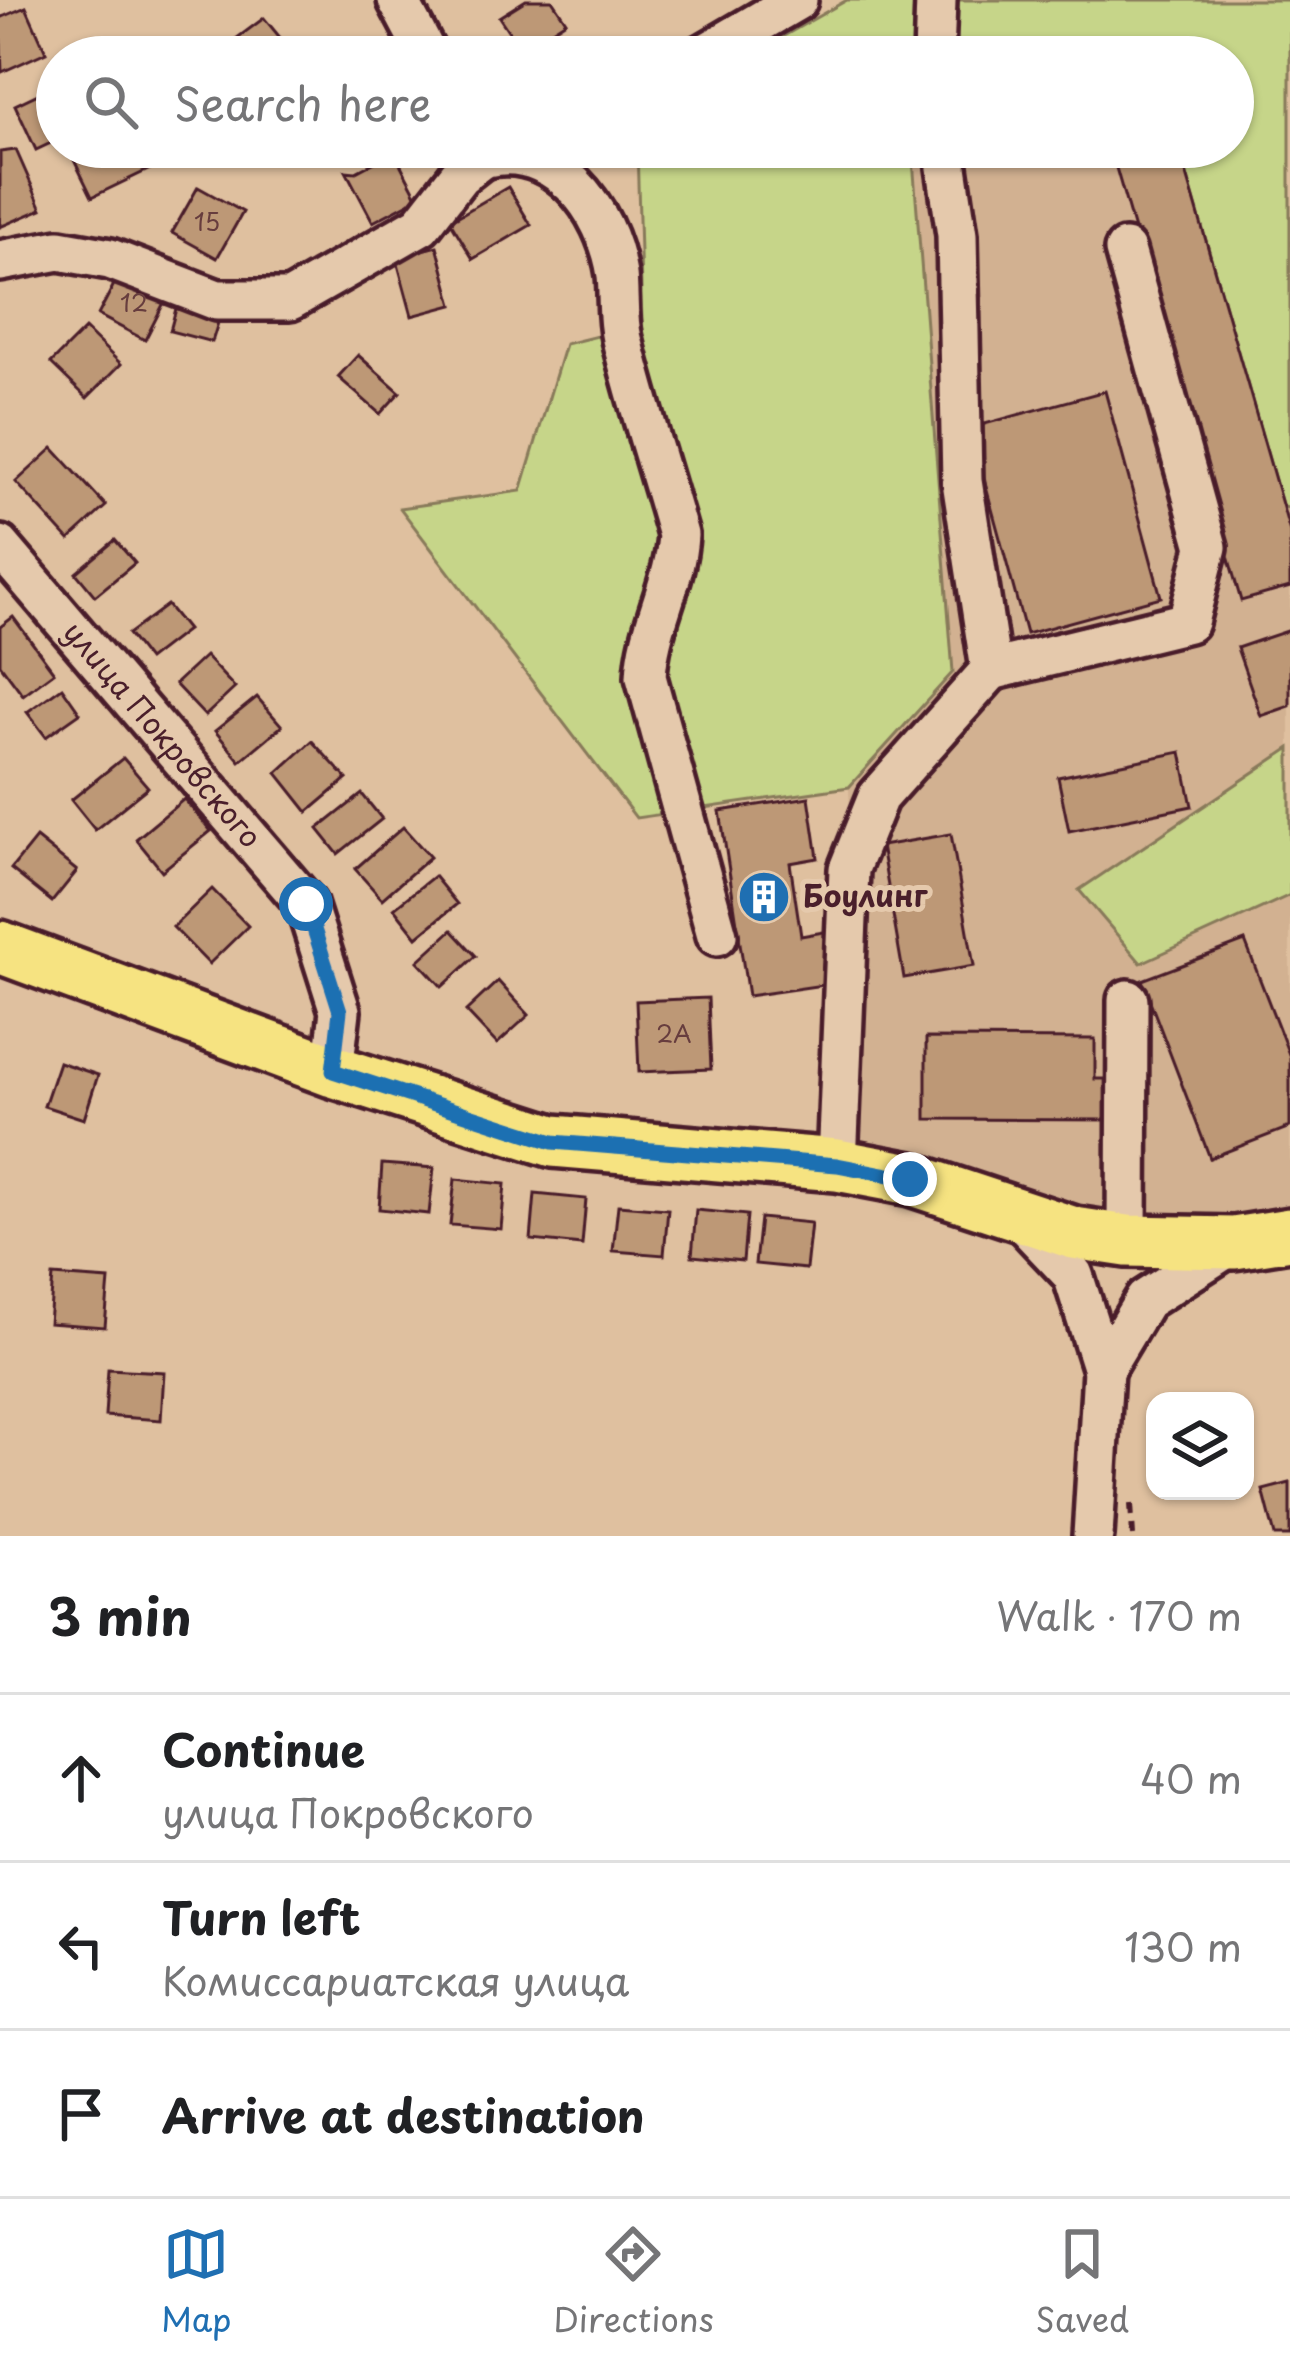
<!DOCTYPE html>
<html lang="en">
<head>
<meta charset="utf-8">
<style>
	body { margin:0; font-family:"Playpen Sans",sans-serif; background:#f6f6f6; color:#202124 }
	.controls { position:absolute; right:36px; bottom:36px; display:grid; overflow:hidden; border-radius:24px; box-shadow:0 3px 9px #0004 }
	.controls button { width:108px; height:108px; display:grid; place-items:center; padding:0; border:0; border-bottom:3px solid #e0e0e0; background:#fff; color:#202124; font:60px sans-serif }
	.stop { position:absolute; width:36px; height:36px; margin:-27px; border:9px solid #1f6fb2; border-radius:50%; background:#fff }
	.stop.end { background:#1f6fb2; border-color:#fff; box-shadow:0 3px 12px #0008 }
	.list { margin:0; padding:0; list-style:none }
	h2 { display:flex; justify-content:space-between; align-items:center; height:156px; margin:0; padding:0 48px; font-size:51px }
	h2 small { font-size:39px; font-weight:400; color:#757577 }
	.list li { display:grid; grid-template-columns:78px 1fr auto; gap:36px; align-items:center; box-sizing:border-box; height:168px; padding:0 48px; border-top:3px solid #e0e0e0 }
	.list b { display:block; font-size:45px; white-space:nowrap }
	.list p { margin:0; font-size:39px; white-space:nowrap; color:#757577 }
	.list em { font-size:39px; font-style:normal; color:#757577 }
	.icon { flex:none; width:66px; height:66px; fill:none; stroke:currentColor; stroke-width:2; stroke-linecap:round; stroke-linejoin:round }
	.map { position:relative; flex:none; width:1290px; height:1536px; overflow:hidden }
	.search { position:absolute; background:#fff; box-shadow:0 3px 9px #0004; left:36px; right:36px; top:36px; height:132px; display:flex; align-items:center; gap:30px; box-sizing:border-box; padding:0 42px; border-radius:66px; color:#757577; font-size:45px }
	.sheet { height:660px; background:#fff }
	nav { display:flex; justify-content:space-around; align-items:center; box-sizing:border-box; height:168px; border-top:3px solid #e0e0e0; background:#fff; font-size:33px; color:#757577 }
	nav a { display:grid; justify-items:center; gap:6px }
	nav .on { color:#1f6fb2 }
	.map>svg:first-child { display:block }
</style>
</head>
<body>
<div class="map">
<svg width="1290" height="1536" viewBox="0 0 1290 1536">
	<rect width="100%" height="100%" fill="#dfc09f"/>
	<filter id="ink" filterUnits="userSpaceOnUse"><feTurbulence type="fractalNoise" baseFrequency=".00833" numOctaves="2"/><feDisplacementMap in="SourceGraphic" scale="24" xChannelSelector="R" yChannelSelector="G"/><feConvolveMatrix kernelMatrix="1 2 1 2 8 2 1 2 1" color-interpolation-filters="sRGB"/></filter>
	<g filter="url(#ink)">
		<path fill="#d2b191" d="M912,147H1179L1283,508L1290,507V748L1080,891L1142,962L1290,895V1216L1123,1229L863,1147L849,787L953,672Z"/>
		<g fill="#c6d589" stroke="#887a5a" stroke-width="3">
			<path d="M847,0H1290V507L1283,508L1179,147H1233V57H1156L1151,42L1045,57H747Z"/>
			<path d="M637,147H912L953,672L849,787L636,818L400,508L521,491L565,344L642,325Z"/>
			<path d="M1290,748V895L1141,963L1079,890Z"/>
		</g>
		<g fill="#bd9876" stroke="#4a1f2b" stroke-width="3">
			<path d="M526,0H552L566,21L521,50L499,17Z"/>
			<path d="M26,7L46,52L2,72L0,18Z"/>
			<path d="M264,18L296,57H232L225,47Z"/>
			<path d="M508,38L522,57H482Z"/>
			<path d="M57,85V140L36,150L15,105Z"/>
			<path d="M97,147H142L152,168L92,197L73,158Z"/>
			<path d="M1110,147H1179L1290,532V587L1241,601Z"/>
			<path d="M16,150L42,209L0,227V152Z"/>
			<path d="M394,152L418,198L373,222L346,171L356,172Z"/>
			<path d="M198,187L243,212L217,258L172,233Z"/>
			<path d="M508,187L531,225L473,259L450,221Z"/>
			<path d="M437,246L453,305L412,316L396,257Z"/>
			<path d="M122,269L169,293L145,340L98,315Z"/>
			<path d="M178,301L221,313L212,342L170,331Z"/>
			<path d="M85,329L121,364L87,398L51,363Z"/>
			<path d="M358,355L400,392L380,414L338,377Z"/>
			<path d="M1105,391L1161,597L1026,634L970,428Z"/>
			<path d="M53,448L106,506L69,540L16,482Z"/>
			<path d="M115,540L135,563L95,596L76,573Z"/>
			<path d="M167,605L187,630L148,660L128,634Z"/>
			<path d="M13,617L54,672L23,695L0,664V627Z"/>
			<path d="M1290,630V706L1261,716L1237,648Z"/>
			<path d="M205,656L235,688L205,716L175,684Z"/>
			<path d="M62,687L80,713L46,737L27,712Z"/>
			<path d="M257,697L282,726L240,761L215,731Z"/>
			<path d="M312,741L347,779L308,812L277,773Z"/>
			<path d="M1181,752L1192,806L1069,831L1058,777Z"/>
			<path d="M123,758L148,787L95,830L71,800Z"/>
			<path d="M362,794L382,819L338,854L318,829Z"/>
			<path d="M809,797L818,858L790,863L801,936L829,931L837,983L748,996L720,811Z"/>
			<path d="M184,799L211,831L162,871L136,839Z"/>
			<path d="M403,827L430,857L382,899L355,869Z"/>
			<path d="M951,834L974,966L904,978L881,846Z"/>
			<path d="M36,838L77,871L52,902L11,869Z"/>
			<path d="M434,876L457,904L417,937L394,908Z"/>
			<path d="M212,889L248,926L209,964L173,927Z"/>
			<path d="M452,930L476,956L442,987L418,961Z"/>
			<path d="M1245,941L1290,1057V1127L1210,1158L1142,980Z"/>
			<path d="M498,981L529,1015L497,1044L466,1011Z"/>
			<path d="M708,998L711,1069L639,1072L636,1001Z"/>
			<path d="M926,1038L1095,1039V1079H1113V1120L926,1119Z"/>
			<path d="M59,1062L98,1075L84,1119L44,1106Z"/>
			<path d="M382,1164L434,1168L429,1214L379,1209Z"/>
			<path d="M455,1179L505,1184L501,1229L450,1225Z"/>
			<path d="M535,1194L586,1199L582,1245L531,1240Z"/>
			<path d="M618,1205L668,1209L664,1255L613,1251Z"/>
			<path d="M696,1210L747,1215L743,1261L692,1256Z"/>
			<path d="M760,1218L811,1223L806,1269L755,1264Z"/>
			<path d="M53,1276L109,1280L105,1327L49,1323Z"/>
			<path d="M108,1369L164,1372L161,1420L105,1416Z"/>
			<path d="M1290,1483V1536H1275L1263,1490Z"/>
		</g>
		<g fill="none" stroke-linecap="round" stroke-linejoin="round">
			<g stroke="#4a1f2b" stroke-width="48">
				<g id="minor">
					<path d="M398,0L428,57"/>
					<path d="M700,57L797,0"/>
					<path d="M934,57L936,0"/>
					<path d="M476,147L482,158C554,139 607,208 617,275C619,296 617,318 622,339C638,405 660,470 678,535C675,585 648,626 646,677L717,935"/>
					<path d="M0,261L59,250L110,259L217,300H290L421,225L459,176L482,158"/>
					<path id="s1" d="M0,546L306,904L340,1011L333,1071"/>
					<path d="M991,670L1188,622L1207,547L1125,250"/>
					<path d="M837,1165L849,869L878,797L991,670L962,481L957,235L944,147"/>
					<path d="M1020,1219L1073,1275L1103,1370L1093,1536"/>
					<path d="M1127,1241L1128,1000"/>
					<path d="M1103,1370L1145,1300L1234,1243"/>
				</g>
			</g>
			<g stroke="#4a1f2b" stroke-width="60">
				<path id="major" d="M0,947L333,1071L553,1141L837,1165L911,1179L1074,1233L1127,1241L1234,1243L1290,1234"/>
			</g>
			<path stroke="#4a1f2b" stroke-width="6" stroke-dasharray="12 9" stroke-linecap="butt" d="M1131,1504L1133,1536"/>
			<use href="#minor" stroke="#e5c9ac" stroke-width="39"/>
			<use href="#major" stroke="#f6e381" stroke-width="51"/>
		</g>
	</g>
	<g fill="none" stroke-linecap="round" stroke-linejoin="round" filter="url(#ink)">
		<path stroke="#1f6fb2" stroke-width="15" d="M306,904L340,1011L333,1071L553,1142L837,1165L910,1179"/>
	</g>
	<defs>
		<g id="building-disc" transform="scale(2.7)"><circle r="9.5" fill="#1f6fb2" stroke="#e5c9ac"/><path d="M-4-6H4V6H1V3H-1V6H-4ZM-2.5-4.3h1.7v1.8h-1.7ZM.8-4.3h1.7v1.8H.8ZM-2.5-1h1.7V.8h-1.7ZM.8-1h1.7V.8H.8Z" fill="#fff"/></g>
	</defs>
	<g fill-rule="evenodd">
		<use href="#building-disc" x="764" y="897"/>
	</g>
	<g text-anchor="middle" stroke-width="10" stroke-linejoin="round" paint-order="stroke">
		<g font-size="24" fill="#673d3e">
			<text x="207" y="231">15</text>
			<text x="134" y="312">12</text>
			<text x="674" y="1043">2А</text>
		</g>
		<g font-size="30" fill="#4a1f2b" stroke="#e5c9ac">
			<text dy="10" stroke="none"><textPath href="#s1" startOffset="249">улица Покровского</textPath></text>
		</g>
		<g font-size="30" font-weight="bold" fill="#4a1f2b" stroke="#e5c9ac" text-anchor="start">
			<text x="803" y="907">Боулинг</text>
		</g>
	</g>
</svg>
<div class="controls">
<button><svg class="icon" aria-label="layers" viewBox="0 0 24 24"><path d="M12 4l9 5-9 5-9-5zM3 14l9 5 9-5"/></svg></button>
</div>
<div class="stop" style="left:306px;top:904px"></div>
<div class="stop end" style="left:910px;top:1179px"></div>
<div class="search"><svg class="icon" aria-label="search" viewBox="0 0 24 24"><circle cx="10" cy="10" r="6"/><path d="M15 15l6 6"/></svg>Search here</div>
</div>
<section class="sheet">
<h2>3 min<small>Walk · 170 m</small></h2>
<ul class="list">
<li><svg class="icon" aria-label="ahead" viewBox="0 0 24 24"><path d="M12 20V5M6 11l6-6 6 6"/></svg><div><b>Continue</b><p>улица Покровского</p></div><em>40 m</em></li>
<li><svg class="icon" aria-label="left" viewBox="0 0 24 24"><path d="M17 20v-9H6M10 6l-5 5 5 5"/></svg><div><b>Turn left</b><p>Комиссариатская улица</p></div><em>130 m</em></li>
<li><svg class="icon" aria-label="arrive" viewBox="0 0 24 24"><path d="M6 21V4h12l-3 4 3 4H6"/></svg><div><b>Arrive at destination</b></div></li>
</ul>
</section>
<nav>
<a class="on"><svg class="icon" aria-label="map" viewBox="0 0 24 24"><path d="M3 6l6-2 6 2 6-2v14l-6 2-6-2-6 2zM9 4v14M15 6v14"/></svg>Map</a>
<a><svg class="icon" aria-label="directions" viewBox="0 0 24 24"><path d="M12 3l9 9-9 9-9-9zM9 14v-3h6M13 9l2 2-2 2"/></svg>Directions</a>
<a><svg class="icon" aria-label="saved" viewBox="0 0 24 24"><path d="M7 4h10v16l-5-4-5 4z"/></svg>Saved</a>
</nav>
</body>
</html>
